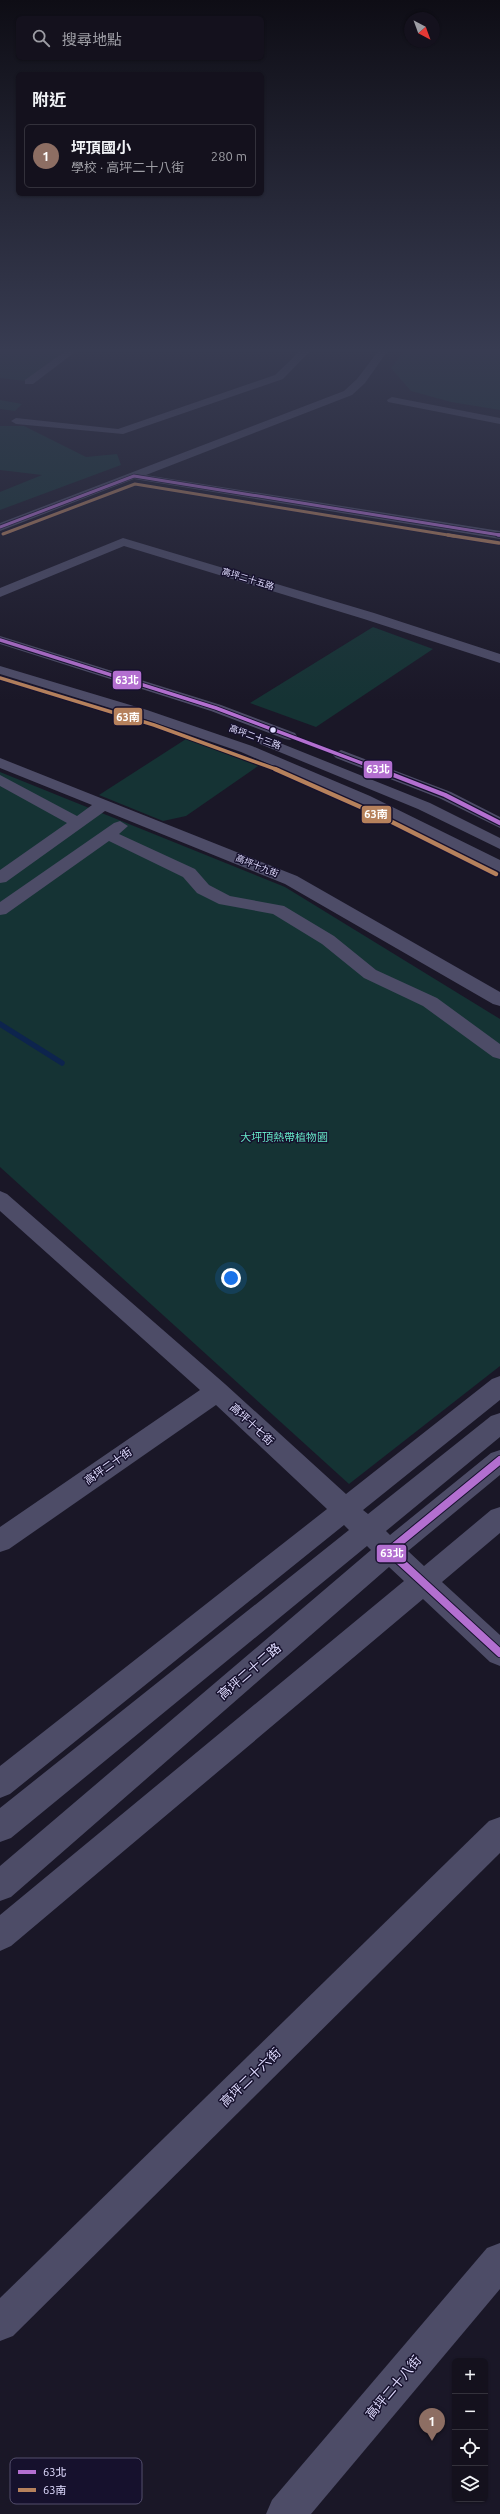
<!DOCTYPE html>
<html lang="zh-TW">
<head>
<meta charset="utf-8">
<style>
	body { margin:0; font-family:Ubuntu,"Noto Sans TC",sans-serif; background:#211f2a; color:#f1f3f6 }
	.controls { position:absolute; right:12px; bottom:12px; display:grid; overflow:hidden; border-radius:6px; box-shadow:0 1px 3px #0004 }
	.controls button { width:36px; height:36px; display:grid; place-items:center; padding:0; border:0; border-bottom:1px solid #33313b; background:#14111d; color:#f1f3f6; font:20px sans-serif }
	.compass { position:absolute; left:404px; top:12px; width:36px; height:36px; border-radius:50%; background:#14111d; box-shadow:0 1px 3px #0004; rotate:139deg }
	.you { position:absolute; left:231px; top:1278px; width:14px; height:14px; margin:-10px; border:3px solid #fff; border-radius:50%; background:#1a73e8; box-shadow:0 0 0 6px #1a73e833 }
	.badge { display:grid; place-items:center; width:26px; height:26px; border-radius:50%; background:#7c3aed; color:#fff; font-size:13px; font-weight:700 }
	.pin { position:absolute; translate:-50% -33px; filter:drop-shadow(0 1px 2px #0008) }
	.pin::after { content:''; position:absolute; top:21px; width:14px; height:12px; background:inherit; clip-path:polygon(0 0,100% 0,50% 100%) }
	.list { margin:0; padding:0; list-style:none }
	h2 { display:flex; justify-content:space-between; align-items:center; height:52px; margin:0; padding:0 16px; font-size:17px }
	h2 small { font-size:13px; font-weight:400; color:#9d9da4 }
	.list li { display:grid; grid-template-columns:26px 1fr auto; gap:12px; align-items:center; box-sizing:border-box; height:64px; margin:0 8px 8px; padding:0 8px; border:1px solid #33313b; border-radius:6px }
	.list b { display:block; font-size:15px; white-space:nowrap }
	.list p { margin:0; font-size:13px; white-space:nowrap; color:#9d9da4 }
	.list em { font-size:13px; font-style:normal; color:#9d9da4 }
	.icon { flex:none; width:22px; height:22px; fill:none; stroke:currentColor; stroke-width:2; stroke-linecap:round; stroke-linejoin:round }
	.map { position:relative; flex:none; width:500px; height:2514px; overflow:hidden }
	.search { position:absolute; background:#14111d; box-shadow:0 1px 3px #0004; left:16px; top:16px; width:248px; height:44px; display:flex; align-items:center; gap:10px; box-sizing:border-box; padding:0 14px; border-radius:6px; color:#9d9da4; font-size:15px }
	.panel { position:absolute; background:#14111d; box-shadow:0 1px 3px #0004; left:16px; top:72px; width:248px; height:124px; border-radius:6px }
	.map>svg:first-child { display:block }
</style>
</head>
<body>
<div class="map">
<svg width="500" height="2514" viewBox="0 0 500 2514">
	<rect width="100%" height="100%" fill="#1a1727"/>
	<g fill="#153334">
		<path d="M0,349H67L26,381L0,378Z"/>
		<path d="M406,349H500V410L451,402L411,391L391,368Z"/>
		<path d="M0,400L22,404L15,411L0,409Z"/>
		<path d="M0,426H24L86,457L117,454L121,465L0,510V492L42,475L0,470Z"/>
		<path d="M373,627L433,649L316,727L250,703Z"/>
		<path d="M186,739L258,766L186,816L163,821L99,795Z"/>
		<path d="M0,772L285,887L500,1019V1366L349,1484L0,1167Z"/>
	</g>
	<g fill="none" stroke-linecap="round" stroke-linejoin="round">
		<path stroke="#0d244d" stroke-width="5.5" d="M0,1024L62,1063"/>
		<g fill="#4d4c67" fill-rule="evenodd">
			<path d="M68,349H79L33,384H25V380Z"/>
			<path d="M302,349H312L283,379L123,434L16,424L11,421L16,418L118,429L275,375Z"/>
			<path d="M380,349H389L365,383L352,395L146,475L500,531V539L134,479L0,531V523L344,391L357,379Z"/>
			<path d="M392,397L500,418V424L388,402L387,400Z"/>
			<path d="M123,538L374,613L500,654V663L364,619L124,546L0,597V588Z"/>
			<path d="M0,636L221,705L295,733L297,736L290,740L285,739L211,711L0,644Z"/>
			<path d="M0,666L147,710L252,746L370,796L500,860V872L359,803L241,752L136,716L0,674Z"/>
			<path d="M265,737L430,803L500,838V849L418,809L260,744L258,741L260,738Z"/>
			<path d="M341,750L451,792L500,817V828L439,798L336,758L333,755Z"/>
			<path d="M0,758L297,876L500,992V1006L493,1004L285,884L105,811L6,882L0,883V870L67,823L0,786V775L77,816L92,805L0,768Z"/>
			<path d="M120,821L128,826L119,834L195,869L209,885L230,896L284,906L334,936L376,970L437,998L500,1044V1059L493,1057L423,1006L364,978L322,944L273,914L219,904L197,893L183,877L109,841L6,914L0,915V902L114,823Z"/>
			<path d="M0,1191L7,1194L225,1384L346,1494L492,1379L500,1376V1400L363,1510L368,1514L491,1416L500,1413V1437L386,1531L390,1535L491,1453L500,1450V1475L408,1551L424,1566L491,1510L500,1507V1533L442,1582L500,1635V1666L490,1662L423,1599L11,1946L0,1951V1915L404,1581L389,1567L11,1897L0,1901V1866L371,1550L367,1546L11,1838L0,1842V1808L349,1530L344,1525L10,1794L0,1798V1766L327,1509L216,1405L9,1549L0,1552V1527L200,1390L0,1211Z"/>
			<path d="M500,1817V1853L13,2336L0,2341V2298L489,1821Z"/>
			<path d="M500,2243V2289L311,2514H266L272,2500L487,2248Z"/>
		</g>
		<g stroke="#16112d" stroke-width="4.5">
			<path id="bus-1-far3" d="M0,527L134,476L500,535"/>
		</g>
		<g stroke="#16112d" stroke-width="5.5">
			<g id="bus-1-far2">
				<path d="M498,535H500"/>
				<path d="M0,640L216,708L380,770"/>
			</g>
		</g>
		<g stroke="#16112d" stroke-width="7">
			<path id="bus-1-far1" d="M378,769L445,795L500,823"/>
		</g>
		<g stroke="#16112d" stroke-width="10">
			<path id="bus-1" d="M500,1460L389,1551L500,1653"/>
		</g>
		<g stroke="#16112d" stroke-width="4.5">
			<path id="bus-2-far2" d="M3,534L135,484L454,536"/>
		</g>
		<g stroke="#16112d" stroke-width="5.5">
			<g id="bus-2-far1">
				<path d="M448,535L499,543"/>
				<path d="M0,678L154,725L278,770"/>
			</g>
		</g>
		<g stroke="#16112d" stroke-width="7">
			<path id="bus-2" d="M275,769L372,812L496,874"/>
		</g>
		<use href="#bus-1-far3" stroke="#b36fd0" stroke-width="3"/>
		<use href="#bus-1-far2" stroke="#b36fd0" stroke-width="3.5"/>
		<use href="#bus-1-far1" stroke="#b36fd0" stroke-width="4.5"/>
		<use href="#bus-1" stroke="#b36fd0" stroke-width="8"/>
		<use href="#bus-2-far2" stroke="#b6815c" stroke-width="3"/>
		<use href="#bus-2-far1" stroke="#b6815c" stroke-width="3.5"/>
		<use href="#bus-2" stroke="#b6815c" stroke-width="4.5"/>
	</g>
	<linearGradient id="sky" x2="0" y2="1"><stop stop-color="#0e0d15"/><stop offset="0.5" stop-color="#383c52"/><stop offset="1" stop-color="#383c52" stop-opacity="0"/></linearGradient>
	<rect width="500" height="701" fill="url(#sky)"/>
	<circle fill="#e0dcff" stroke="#16112d" stroke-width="1.5" cx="273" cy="730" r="3.5"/>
	<g text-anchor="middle" stroke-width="3" stroke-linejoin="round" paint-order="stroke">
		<g font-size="9" fill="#e0dcff" stroke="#16112d">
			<text transform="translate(248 579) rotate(17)" y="3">高坪二十五路</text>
			<text transform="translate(255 737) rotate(20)" y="3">高坪二十三路</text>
			<text transform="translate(257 866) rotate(22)" y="3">高坪十九街</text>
		</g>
		<g font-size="11" fill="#64e4c4" stroke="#16112d">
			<text x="284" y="1141">大坪頂熱帶植物園</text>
		</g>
		<g font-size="11" fill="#e0dcff" stroke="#16112d">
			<text transform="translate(252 1424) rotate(43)" y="4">高坪十七街</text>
			<text transform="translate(108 1466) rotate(-35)" y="4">高坪二十街</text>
		</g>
		<g font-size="13" fill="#e0dcff" stroke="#16112d">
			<text transform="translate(249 1671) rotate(-41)" y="5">高坪二十二路</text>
			<text transform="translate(250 2077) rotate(-44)" y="5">高坪二十六街</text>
			<text transform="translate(393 2387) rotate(-50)" y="5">高坪二十八街</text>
		</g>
	</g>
	<rect x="10" y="2458" width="132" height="46" rx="6" fill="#16112d" stroke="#534e6c" stroke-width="1"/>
	<rect x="18" y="2470" width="18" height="4" fill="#b36fd0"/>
	<rect x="18" y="2488" width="18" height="4" fill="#b6815c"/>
	<g font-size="11" fill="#e0dcff">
		<text x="43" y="2476">63北</text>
		<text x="43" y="2494">63南</text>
	</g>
	<g stroke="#16112d" stroke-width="1.5">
		<rect x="112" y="670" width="30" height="20" rx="4" fill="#b36fd0"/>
		<rect x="113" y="707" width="30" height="19" rx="4" fill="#b6815c"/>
		<rect x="363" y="760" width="30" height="19" rx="4" fill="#b36fd0"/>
		<rect x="361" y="805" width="31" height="19" rx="4" fill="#b6815c"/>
		<rect x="376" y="1544" width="31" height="19" rx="4" fill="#b36fd0"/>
	</g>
	<g font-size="11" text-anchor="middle" font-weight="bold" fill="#fff">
		<text x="127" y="684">63北</text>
		<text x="128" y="721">63南</text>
		<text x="378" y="773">63北</text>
		<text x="376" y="818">63南</text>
		<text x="392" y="1557">63北</text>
	</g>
</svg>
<div class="controls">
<button>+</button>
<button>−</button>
<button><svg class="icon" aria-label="locate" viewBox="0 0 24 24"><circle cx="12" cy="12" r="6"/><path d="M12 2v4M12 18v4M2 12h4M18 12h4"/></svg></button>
<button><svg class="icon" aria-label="layers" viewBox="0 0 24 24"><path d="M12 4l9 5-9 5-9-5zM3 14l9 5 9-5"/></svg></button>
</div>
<svg class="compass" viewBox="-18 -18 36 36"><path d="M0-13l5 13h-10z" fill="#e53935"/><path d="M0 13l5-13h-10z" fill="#9d9da4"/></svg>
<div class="you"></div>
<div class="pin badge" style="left:432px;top:2441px;background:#8d6e63">1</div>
<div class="search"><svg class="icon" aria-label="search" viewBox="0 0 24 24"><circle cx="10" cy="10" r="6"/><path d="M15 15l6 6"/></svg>搜尋地點</div>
<section class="panel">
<h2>附近<small></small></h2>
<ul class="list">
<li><span class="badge" style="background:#8d6e63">1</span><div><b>坪頂國小</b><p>學校 · 高坪二十八街</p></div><em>280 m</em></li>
</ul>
</section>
</div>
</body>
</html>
